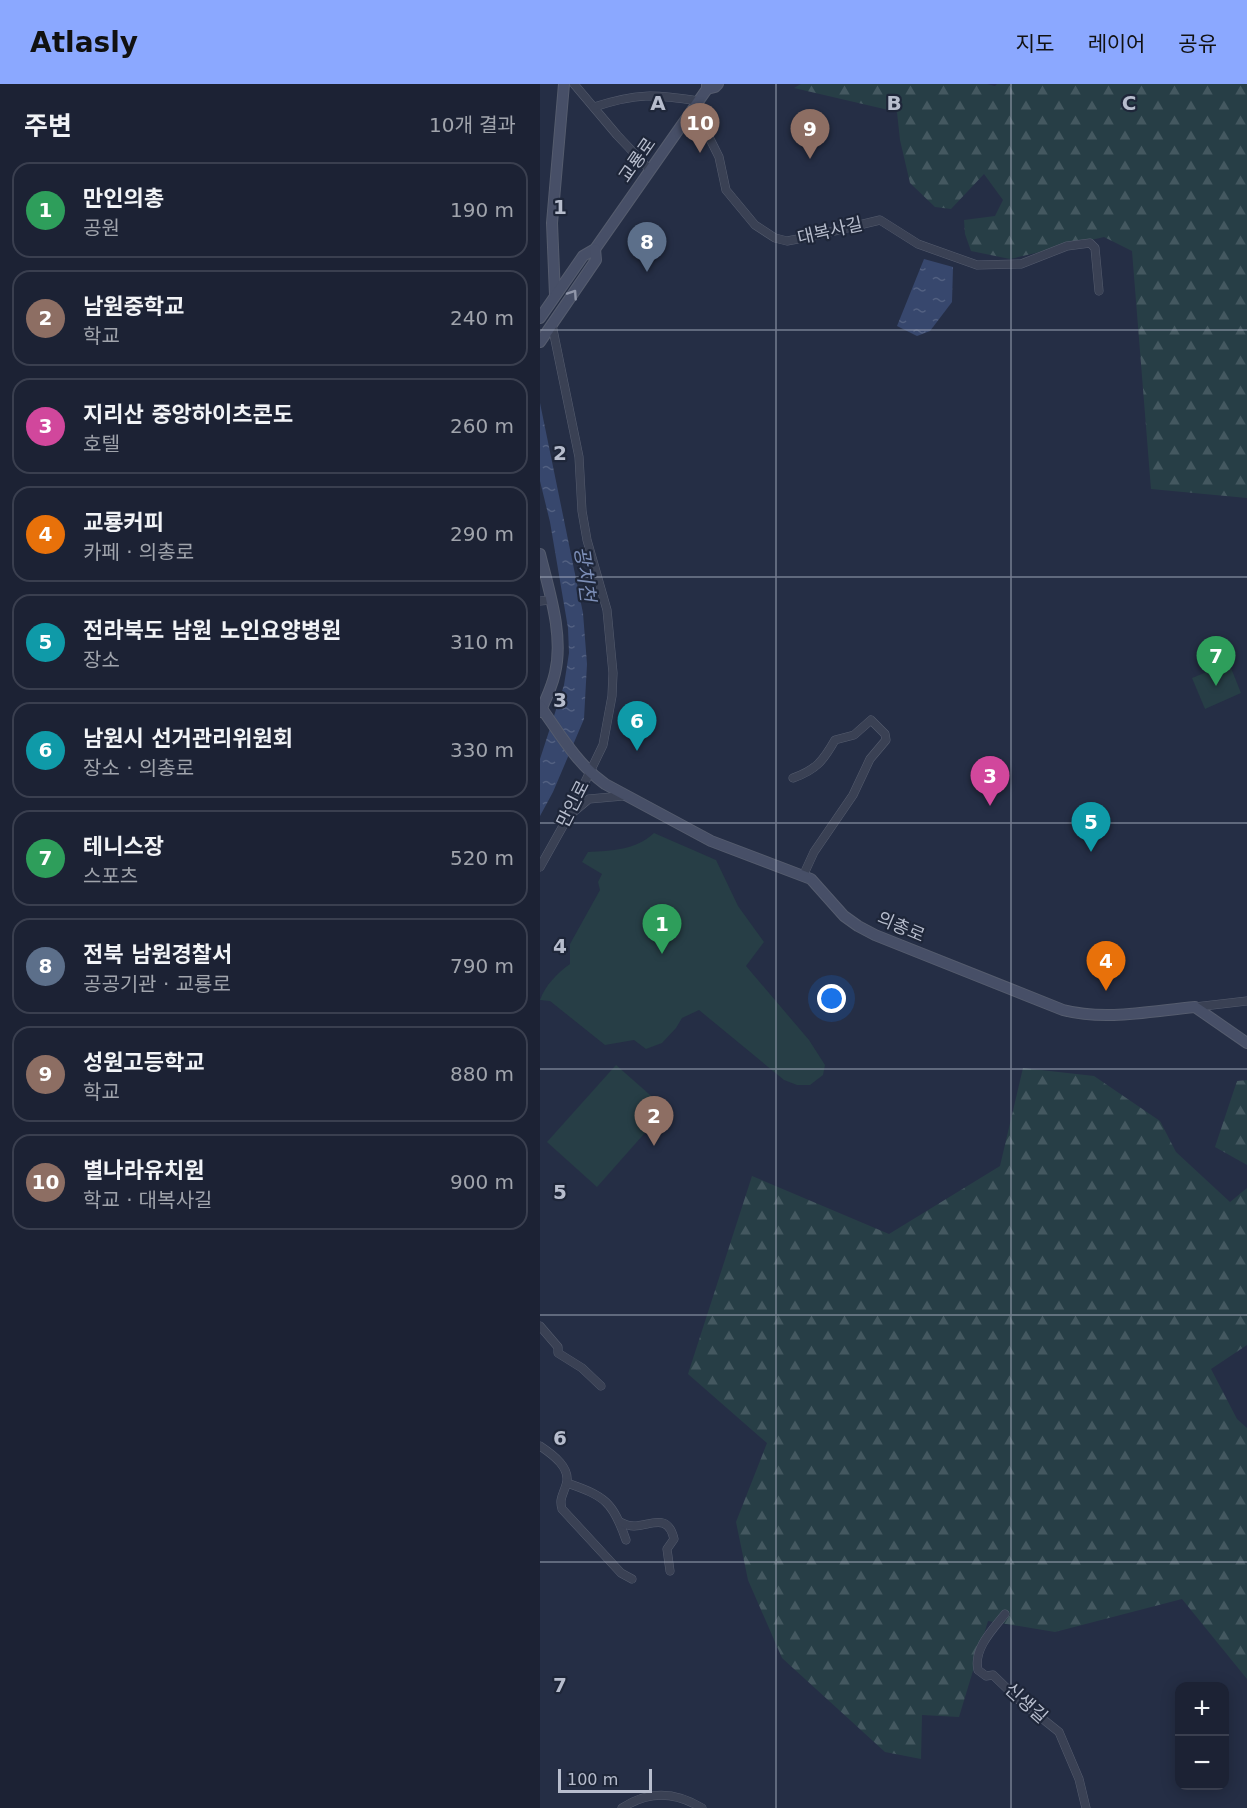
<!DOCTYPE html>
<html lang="ko">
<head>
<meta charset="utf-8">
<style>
	body { margin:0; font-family:"DejaVu Sans","Noto Sans KR",sans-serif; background:#292f40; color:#f1f3f6 }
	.controls { position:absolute; right:18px; bottom:18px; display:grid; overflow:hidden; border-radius:12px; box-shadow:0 3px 15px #0003 }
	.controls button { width:54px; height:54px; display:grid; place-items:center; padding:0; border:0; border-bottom:2px solid #3a3f4f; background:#1c2234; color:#f1f3f6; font:30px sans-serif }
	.scale { position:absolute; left:18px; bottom:15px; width:94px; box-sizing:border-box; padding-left:6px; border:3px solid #b7bdcd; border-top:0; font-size:16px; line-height:21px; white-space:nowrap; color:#b7bdcd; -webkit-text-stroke:4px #1e2639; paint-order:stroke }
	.you { position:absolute; left:292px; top:915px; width:21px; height:21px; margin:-15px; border:4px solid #fff; border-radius:50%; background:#1a73e8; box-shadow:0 0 0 9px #1a73e833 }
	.badge { display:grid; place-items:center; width:39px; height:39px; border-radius:50%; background:#8ba8ff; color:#fff; font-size:20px; font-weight:700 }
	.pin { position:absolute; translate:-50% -50px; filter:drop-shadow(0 2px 3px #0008) }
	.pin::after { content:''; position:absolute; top:32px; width:21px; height:18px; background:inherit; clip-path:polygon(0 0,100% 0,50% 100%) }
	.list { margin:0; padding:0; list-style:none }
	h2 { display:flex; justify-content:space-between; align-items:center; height:78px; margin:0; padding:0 24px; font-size:26px }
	h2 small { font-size:20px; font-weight:400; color:#a0a4ac }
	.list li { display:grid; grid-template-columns:39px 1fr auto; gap:18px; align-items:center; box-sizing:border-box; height:96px; margin:0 12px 12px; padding:0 12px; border:2px solid #3a3f4f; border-radius:18px }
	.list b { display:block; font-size:22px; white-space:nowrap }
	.list p { margin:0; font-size:20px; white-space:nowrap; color:#a0a4ac }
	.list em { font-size:20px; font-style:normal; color:#a0a4ac }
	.map { position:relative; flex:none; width:707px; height:1724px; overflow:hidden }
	header { display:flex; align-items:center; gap:36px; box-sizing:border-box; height:84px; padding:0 30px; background:#8ba8ff; color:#111 }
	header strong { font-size:28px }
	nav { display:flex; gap:33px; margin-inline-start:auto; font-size:21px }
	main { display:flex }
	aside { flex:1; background:#1c2234 }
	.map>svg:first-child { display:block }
</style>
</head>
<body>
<header>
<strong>Atlasly</strong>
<nav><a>지도</a><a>레이어</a><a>공유</a></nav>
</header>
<main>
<aside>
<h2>주변<small>10개 결과</small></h2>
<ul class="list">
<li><span class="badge" style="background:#2e9e5b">1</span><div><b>만인의총</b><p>공원</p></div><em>190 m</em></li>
<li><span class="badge" style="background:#8d6e63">2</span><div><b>남원중학교</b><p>학교</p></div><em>240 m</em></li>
<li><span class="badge" style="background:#d1479c">3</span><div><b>지리산 중앙하이츠콘도</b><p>호텔</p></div><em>260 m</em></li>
<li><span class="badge" style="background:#e8710a">4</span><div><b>교룡커피</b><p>카페 · 의총로</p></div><em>290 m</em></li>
<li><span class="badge" style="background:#0f9aa8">5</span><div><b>전라북도 남원 노인요양병원</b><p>장소</p></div><em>310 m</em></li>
<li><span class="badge" style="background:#0f9aa8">6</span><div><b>남원시 선거관리위원회</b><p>장소 · 의총로</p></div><em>330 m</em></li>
<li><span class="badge" style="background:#2e9e5b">7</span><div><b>테니스장</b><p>스포츠</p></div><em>520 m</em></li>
<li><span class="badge" style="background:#5c6f8a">8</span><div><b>전북 남원경찰서</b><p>공공기관 · 교룡로</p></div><em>790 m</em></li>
<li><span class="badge" style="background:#8d6e63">9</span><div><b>성원고등학교</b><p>학교</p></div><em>880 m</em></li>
<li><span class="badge" style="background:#8d6e63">10</span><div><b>별나라유치원</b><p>학교 · 대복사길</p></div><em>900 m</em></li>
</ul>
</aside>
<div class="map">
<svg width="707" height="1724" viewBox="0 0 707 1724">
	<defs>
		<pattern id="forest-firs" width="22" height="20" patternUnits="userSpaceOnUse" patternTransform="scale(1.5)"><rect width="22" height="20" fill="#273e46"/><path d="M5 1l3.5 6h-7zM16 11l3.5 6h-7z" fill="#445860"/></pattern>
		<pattern id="water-ripples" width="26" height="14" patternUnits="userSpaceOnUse" patternTransform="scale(1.5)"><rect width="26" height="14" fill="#37476d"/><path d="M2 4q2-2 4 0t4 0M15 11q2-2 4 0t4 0" fill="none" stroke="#526081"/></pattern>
	</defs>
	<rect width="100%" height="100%" fill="#252e45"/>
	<g fill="#273e46">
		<path d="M689,579L701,609L665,625L652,594Z"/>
		<path d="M114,749L176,776L198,822L224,858L206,882L269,956L285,981L283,991L270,1001H257L244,996L159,926L142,934L136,944L122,959L106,965L94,956L65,961L10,917L0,916C5,902 17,889 30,880V860L60,806L58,798L62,790L42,778L48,768C71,767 96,766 114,749Z"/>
		<path d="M76,981L126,1025L57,1103L7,1058Z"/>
	</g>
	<g fill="url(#forest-firs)">
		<path d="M261,0H447L455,2L457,0H707V414L611,405L592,167L564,153L470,175L431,167L425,150L424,136L455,132L463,116L444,90L411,125L395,123L370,99L360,56L357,28L254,4Z"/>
		<path d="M483,984L554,992L620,1037L636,1068L690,1118L707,1104V1261L671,1285L697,1335L707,1344V1595L642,1515L515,1548L448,1537L419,1633L382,1631L381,1675L345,1668L242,1574L208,1496L196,1438L227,1359L148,1290L212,1092L349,1150L460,1082Z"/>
		<path d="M707,996V1081L675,1063L697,997Z"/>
	</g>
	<g fill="url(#water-ripples)">
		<path d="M384,175L413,183L412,218L390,247L377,252L357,242Z"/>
		<path d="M0,319L43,529L47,580L44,635L13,708L0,732V675L24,601L29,569L28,544L10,438L0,397Z"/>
	</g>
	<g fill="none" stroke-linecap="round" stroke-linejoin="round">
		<g stroke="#555c6e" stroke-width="9">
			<g id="street">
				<path d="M34,0L77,51L110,86"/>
				<path d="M54,23C97,9 114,10 158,17L168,51L179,73L186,106L215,141L235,154L247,157L269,153L340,136L378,160L437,181L481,180L527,162L550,159L555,164L559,207"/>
				<path d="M0,517L11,516"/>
				<path d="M253,694C276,686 283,677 295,656L314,651L331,636L345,650L346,656L330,675L313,711L274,768L263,792"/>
				<path d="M31,730L49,715L83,712"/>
				<path d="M0,783L28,733L63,661L72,612L73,589L67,526L47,456L42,427L39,373L12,241"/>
				<path d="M655,923L707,917"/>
				<path d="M0,1242L18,1263V1269L42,1284L61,1302"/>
				<path d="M0,1362C12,1370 32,1384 26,1401C23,1411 19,1415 22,1425L81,1489L92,1495"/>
				<path d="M27,1399C65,1412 73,1418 86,1456"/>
				<path d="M80,1438C84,1440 90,1442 94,1442C112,1441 128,1429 134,1455L127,1465L130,1487"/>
				<path d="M465,1530C453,1545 433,1565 438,1586L446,1592L453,1591L479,1616L519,1648L539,1695L546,1724"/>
				<path d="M82,1724C109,1706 136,1708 162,1724"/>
			</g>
		</g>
		<g stroke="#555c6e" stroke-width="12">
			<g id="secondary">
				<path d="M167,5L175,3L178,0"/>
				<path d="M15,211L12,139L24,0"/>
				<path d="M0,234L43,172L55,165L167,5V0"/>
				<path d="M0,258L56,176L55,165"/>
				<path d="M0,470C9,507 24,551 15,589C12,603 6,615 0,628"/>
				<path d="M0,622C20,650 37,680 65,700L171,757L271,795L304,832L318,842L335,851L523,926C566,937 611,927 655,923L707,959"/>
			</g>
		</g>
		<use href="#street" stroke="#3a4154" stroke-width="8"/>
		<use href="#secondary" stroke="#474f67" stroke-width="10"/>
	</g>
	<defs><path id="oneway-chevron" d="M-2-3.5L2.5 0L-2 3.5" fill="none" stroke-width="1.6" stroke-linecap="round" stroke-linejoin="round" transform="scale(1.5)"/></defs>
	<use stroke="#9096a9" href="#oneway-chevron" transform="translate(33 210) rotate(-56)"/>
	<path fill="none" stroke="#b7bdcd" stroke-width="1.5" stroke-opacity="0.55" d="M236,0V1724M471,0V1724M0,246H707M0,493H707M0,739H707M0,985H707M0,1231H707M0,1478H707"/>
	<g text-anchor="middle" stroke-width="4.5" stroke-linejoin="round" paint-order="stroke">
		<g font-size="18" fill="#b7bdcd" stroke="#1e2639">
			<text transform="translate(97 76) rotate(-55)" y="6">교룡로</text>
			<text transform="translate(290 147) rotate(-13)" y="6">대복사길</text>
			<text transform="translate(33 720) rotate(-63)" y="6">만인로</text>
			<text transform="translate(361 843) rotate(23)" y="6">의총로</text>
			<text transform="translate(486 1619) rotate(42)" y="6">신생길</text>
		</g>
		<g font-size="20" font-style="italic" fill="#7c8eb7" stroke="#1e2639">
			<text transform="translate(45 490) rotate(83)" y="7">광치천</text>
		</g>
	</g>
	<g font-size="20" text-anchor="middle" font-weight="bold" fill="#b7bdcd" stroke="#1e2639" stroke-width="4.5" stroke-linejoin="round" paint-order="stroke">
		<text x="118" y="26">A</text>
		<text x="354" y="26">B</text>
		<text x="589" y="26">C</text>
		<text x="20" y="130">1</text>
		<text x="20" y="376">2</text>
		<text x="20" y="623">3</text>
		<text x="20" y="869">4</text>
		<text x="20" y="1115">5</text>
		<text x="20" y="1361">6</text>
		<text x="20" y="1608">7</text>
	</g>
</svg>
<div class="controls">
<button>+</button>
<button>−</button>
</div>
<div class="scale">100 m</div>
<div class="you"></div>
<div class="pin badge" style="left:122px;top:870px;background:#2e9e5b">1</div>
<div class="pin badge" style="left:114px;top:1062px;background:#8d6e63">2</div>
<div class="pin badge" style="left:450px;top:722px;background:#d1479c">3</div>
<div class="pin badge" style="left:566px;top:907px;background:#e8710a">4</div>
<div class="pin badge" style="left:551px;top:768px;background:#0f9aa8">5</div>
<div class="pin badge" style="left:97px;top:667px;background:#0f9aa8">6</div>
<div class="pin badge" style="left:676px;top:602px;background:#2e9e5b">7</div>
<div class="pin badge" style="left:107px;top:188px;background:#5c6f8a">8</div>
<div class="pin badge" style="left:270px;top:75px;background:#8d6e63">9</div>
<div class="pin badge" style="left:160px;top:69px;background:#8d6e63">10</div>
</div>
</main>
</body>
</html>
